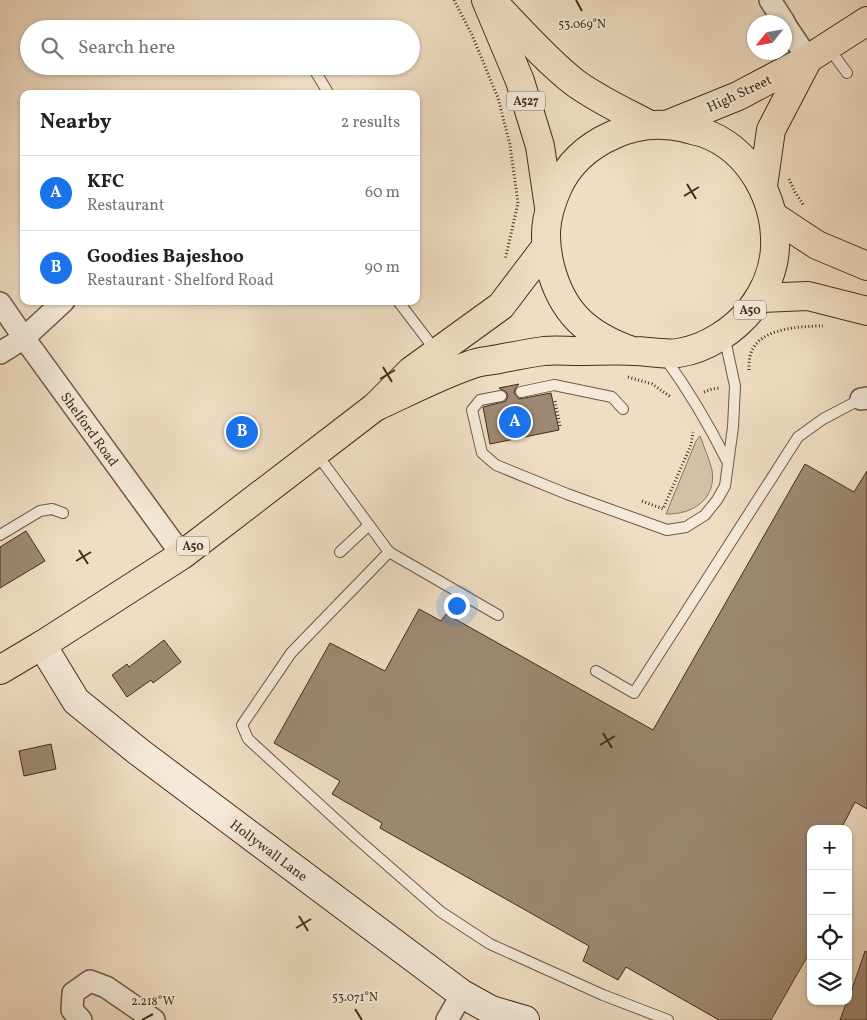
<!DOCTYPE html>
<html lang="en">
<head>
<meta charset="utf-8">
<style>
	body { margin:0; font-family:Vollkorn,serif; background:#f2f2f2; color:#202124 }
	.controls { position:absolute; right:15px; bottom:15px; display:grid; overflow:hidden; border-radius:10px; box-shadow:0 1px 4px #0004 }
	.controls button { width:45px; height:45px; display:grid; place-items:center; padding:0; border:0; border-bottom:1px solid #e0e0e0; background:#fff; color:#202124; font:25px sans-serif }
	.compass { position:absolute; left:747px; top:15px; width:45px; height:45px; border-radius:50%; background:#fff; box-shadow:0 1px 4px #0004; rotate:239deg }
	.you { position:absolute; left:456px; top:605px; width:18px; height:18px; margin:-12px; border:4px solid #fff; border-radius:50%; background:#1a73e8; box-shadow:0 0 0 8px #1a73e833 }
	.badge { display:grid; place-items:center; width:32px; height:32px; border-radius:50%; background:#1a73e8; color:#fff; font-size:16px; font-weight:700 }
	.pin { position:absolute; translate:-50% -50%; border:2px solid #fff; box-shadow:0 1px 5px #0006 }
	.list { margin:0; padding:0; list-style:none }
	h2 { display:flex; justify-content:space-between; align-items:center; height:65px; margin:0; padding:0 20px; font-size:21px }
	h2 small { font-size:16px; font-weight:400; color:#757577 }
	.list li { display:grid; grid-template-columns:32px 1fr auto; gap:15px; align-items:center; box-sizing:border-box; height:75px; padding:0 20px; border-top:1px solid #e0e0e0 }
	.list b { display:block; font-size:19px; white-space:nowrap }
	.list p { margin:0; font-size:16px; white-space:nowrap; color:#757577 }
	.list em { font-size:16px; font-style:normal; color:#757577 }
	.icon { flex:none; width:28px; height:28px; fill:none; stroke:currentColor; stroke-width:2; stroke-linecap:round; stroke-linejoin:round }
	.map { position:relative; flex:none; width:867px; height:1020px; overflow:hidden }
	.search { position:absolute; background:#fff; box-shadow:0 1px 4px #0004; left:20px; top:20px; width:400px; height:55px; display:flex; align-items:center; gap:12px; box-sizing:border-box; padding:0 18px; border-radius:28px; color:#757577; font-size:19px }
	.panel { position:absolute; background:#fff; box-shadow:0 1px 4px #0004; left:20px; top:90px; width:400px; height:215px; border-radius:10px }
	.map>svg:first-child { display:block }
</style>
</head>
<body>
<div class="map">
<svg width="867" height="1020" viewBox="0 0 867 1020">
	<rect width="100%" height="100%" fill="#f0dec4"/>
	<filter id="stains"><feTurbulence type="fractalNoise" baseFrequency=".004" numOctaves="4"/><feColorMatrix values="0 0 0 0 .2 0 0 0 0 .09 0 0 0 0 .02 0 0 0 .5 -.17"/></filter>
	<radialGradient id="worn" r=".72"><stop offset=".6" stop-color="#630" stop-opacity="0"/><stop offset="1" stop-color="#630" stop-opacity=".3"/></radialGradient>
	<path fill="#d3c0a7" stroke="#8b7661" d="M700,436C704,447 709,458 712,470C717,499 692,515 666,514L696,441Z"/>
	<g fill="#9d8973" stroke="#432d1b">
		<path d="M519,384L515,389L514,393L519,399L551,393L559,430L490,444L483,407L506,401L508,395L506,392L499,388Z"/>
		<path d="M805,464L854,492L867,471V809L855,802L841,829H811V950L771,1020H719L626,967L618,980L583,961L589,946L380,828L382,823L332,794L340,781L274,743L330,643L385,671L419,609L441,621L446,614L653,730Z"/>
		<path d="M26,531L45,561L0,588V547Z"/>
		<path d="M164,640L181,662L153,683L151,680L127,697L112,675L127,664L129,667Z"/>
		<path d="M51,744L56,769L24,776L19,751Z"/>
		<path d="M865,951L867,952V1020H840L847,1001H848Z"/>
	</g>
	<g fill="none" stroke-linecap="round" stroke-linejoin="round">
		<g stroke="#6e5945" stroke-width="12">
			<g id="lane">
				<path d="M828,47L847,73"/>
				<path d="M312,66L329,94"/>
				<path d="M398,301L436,351"/>
				<path d="M665,358C689,391 709,425 727,461"/>
				<path d="M521,392L554,385L612,397L623,409"/>
				<path d="M501,396L480,400L472,410L482,453L496,465L567,494L667,530L686,527L705,515L717,500L725,486L733,427L735,386L724,335"/>
				<path d="M316,453L389,552L498,615"/>
				<path d="M0,535L40,511L52,509L63,513"/>
				<path d="M340,552L369,525"/>
				<path d="M389,552L291,653L242,725L248,739L354,836L441,912L490,944L603,995L668,1020"/>
				<path d="M596,671L634,693L798,437L823,419L861,399"/>
			</g>
		</g>
		<g stroke="#6e5945" stroke-width="24">
			<g id="street">
				<path d="M770,0L784,22"/>
				<path d="M784,23L808,59"/>
				<path d="M0,303L24,338L182,555"/>
				<path d="M0,353L24,338L64,301"/>
				<path d="M861,399L867,398"/>
				<path d="M81,1020L72,1010L73,993L90,981L106,987L154,1020"/>
				<path d="M447,1020L462,994"/>
			</g>
		</g>
		<g stroke="#432d1b" stroke-width="30">
			<path id="secondary" d="M42,645L76,701L139,752L462,994L491,1010L525,1020"/>
		</g>
		<g stroke="#432d1b" stroke-width="30">
			<g id="primary">
				<path d="M486,0L520,81L540,146L549,207"/>
				<path d="M494,3C520,30 545,59 574,82C597,99 623,111 648,124"/>
				<path d="M669,124L738,96L808,59L867,21"/>
				<path d="M763,186L771,130L808,59"/>
				<path d="M773,216L817,245L867,266"/>
				<path d="M759,298L808,296L867,311"/>
				<path d="M375,407C406,393 438,376 470,365C479,361 490,361 499,359C514,356 529,353 544,351C555,350 567,351 578,351C597,351 615,350 633,351C648,351 663,355 678,353C706,349 735,330 752,308C765,291 774,269 775,248C777,201 751,150 704,133C698,131 691,130 685,128C660,122 637,124 613,135C588,146 568,164 557,189C545,217 543,237 550,266C562,313 587,335 632,351"/>
				<path d="M0,670L42,645L182,555L375,407L411,371L501,306L545,248"/>
			</g>
		</g>
		<g stroke="#432d1b" stroke-width="3" stroke-dasharray="1 2.5" stroke-linecap="butt">
			<path d="M454,0L472,35L498,98L510,145L518,203L505,260"/>
			<path d="M789,179L795,192L804,206"/>
			<path d="M749,370C749,362 749,354 754,347C765,328 803,326 823,326"/>
			<path d="M628,377L652,384L671,397"/>
			<path d="M704,392L712,389L720,388"/>
			<path d="M555,401L560,426"/>
			<path d="M642,501L663,509L691,445L693,432"/>
		</g>
		<use href="#lane" stroke="#f5ead9" stroke-width="10"/>
		<use href="#street" stroke="#f5ead9" stroke-width="21"/>
		<use href="#secondary" stroke="#f5ead9" stroke-width="28"/>
		<use href="#primary" stroke="#f0dec4" stroke-width="28"/>
	</g>
	<path fill="none" stroke="#432d1b" stroke-width="2" d="M576,0L582,11M687,184L696,199M684,196L699,187M383,367L392,382M380,379L395,370M79,550L88,564M76,561L91,552M603,733L612,748M600,745L615,736M299,916L308,931M296,928L311,919M355,1009L362,1020M142,1020L153,1014"/>
	<g text-anchor="middle" stroke-width="4" stroke-linejoin="round" paint-order="stroke">
		<g fill="#f5ead9" stroke="#786654" stroke-width="1">
			<rect x="507" y="91.5" width="38" height="19" rx="4"/>
			<rect x="734" y="300.5" width="32" height="19" rx="4"/>
			<rect x="177" y="536.5" width="32" height="19" rx="4"/>
		</g>
		<g font-size="12" font-weight="bold" fill="#432d1b">
			<text x="526" y="105">A527</text>
			<text x="750" y="314">A50</text>
			<text x="193" y="550">A50</text>
		</g>
		<g font-size="14" fill="#432d1b" stroke="#f5ead9">
			<text transform="translate(739 93) rotate(-25)" y="5">High Street</text>
			<text transform="translate(90 429) rotate(54)" y="5">Shelford Road</text>
			<text transform="translate(269 850) rotate(37)" y="5">Hollywall Lane</text>
		</g>
	</g>
	<g font-size="12" text-anchor="middle" fill="#432d1b" stroke="#f5ead9" stroke-width="4" stroke-linejoin="round" paint-order="stroke">
		<text x="582" y="28">53.069°N</text>
		<text x="355" y="1001">53.071°N</text>
		<text x="153" y="1005">2.218°W</text>
	</g>
	<rect width="100%" height="100%" filter="url(#stains)"/>
	<rect width="100%" height="100%" fill="url(#worn)"/>
</svg>
<div class="controls">
<button>+</button>
<button>−</button>
<button><svg class="icon" aria-label="locate" viewBox="0 0 24 24"><circle cx="12" cy="12" r="6"/><path d="M12 2v4M12 18v4M2 12h4M18 12h4"/></svg></button>
<button><svg class="icon" aria-label="layers" viewBox="0 0 24 24"><path d="M12 4l9 5-9 5-9-5zM3 14l9 5 9-5"/></svg></button>
</div>
<svg class="compass" viewBox="-18 -18 36 36"><path d="M0-13l5 13h-10z" fill="#e53935"/><path d="M0 13l5-13h-10z" fill="#757577"/></svg>
<div class="you"></div>
<div class="pin badge" style="left:515px;top:422px">A</div>
<div class="pin badge" style="left:242px;top:432px">B</div>
<div class="search"><svg class="icon" aria-label="search" viewBox="0 0 24 24"><circle cx="10" cy="10" r="6"/><path d="M15 15l6 6"/></svg>Search here</div>
<section class="panel">
<h2>Nearby<small>2 results</small></h2>
<ul class="list">
<li><span class="badge">A</span><div><b>KFC</b><p>Restaurant</p></div><em>60 m</em></li>
<li><span class="badge">B</span><div><b>Goodies Bajeshoo</b><p>Restaurant · Shelford Road</p></div><em>90 m</em></li>
</ul>
</section>
</div>
</body>
</html>
